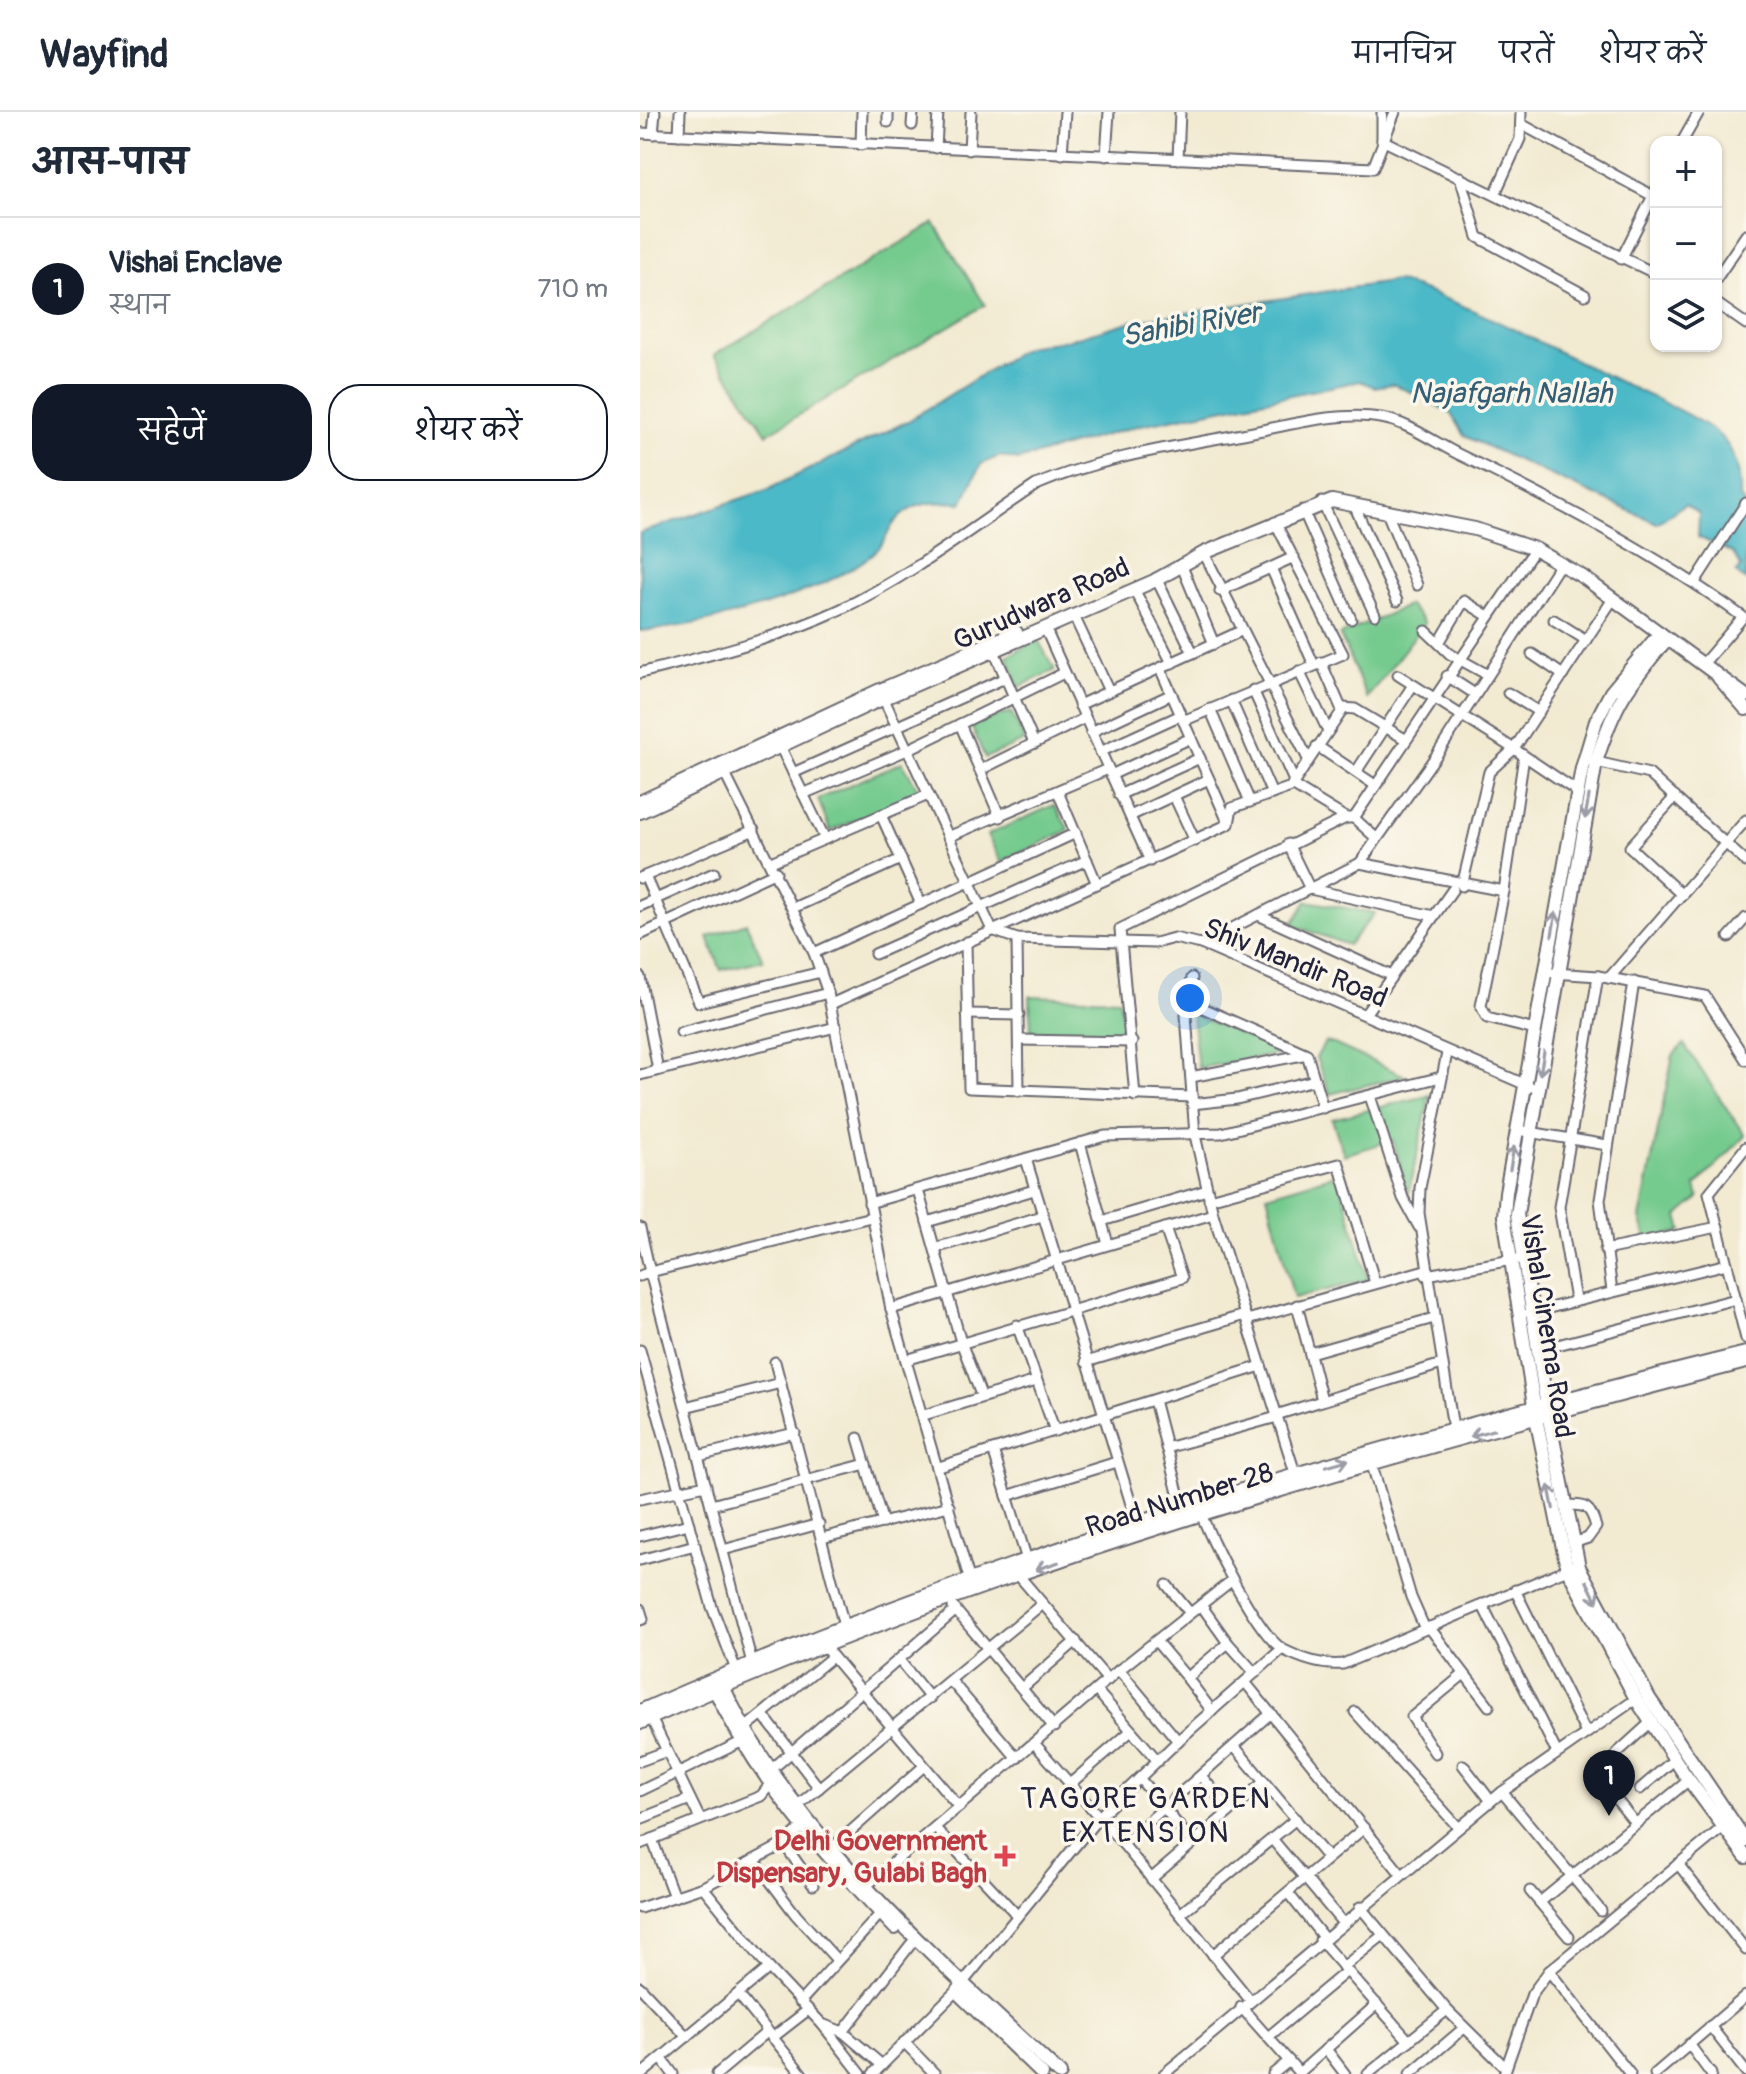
<!DOCTYPE html>
<html lang="hi">
<head>
<meta charset="utf-8">
<style>
	body { margin:0; font-family:Pangolin,"Playpen Sans Deva",sans-serif; background:#f2f2f3; color:#1f2937 }
	.controls { position:absolute; right:24px; top:24px; display:grid; overflow:hidden; border-radius:16px; box-shadow:0 2px 6px #0004 }
	.controls button { width:72px; height:72px; display:grid; place-items:center; padding:0; border:0; border-bottom:2px solid #e0e1e3; background:#fff; color:#1f2937; font:40px sans-serif }
	.you { position:absolute; left:550px; top:886px; width:28px; height:28px; margin:-20px; border:6px solid #fff; border-radius:50%; background:#1a73e8; box-shadow:0 0 0 12px #1a73e833 }
	.badge { display:grid; place-items:center; width:52px; height:52px; border-radius:50%; background:#111827; color:#fff; font-size:26px; font-weight:700 }
	.pin { position:absolute; translate:-50% -66px; filter:drop-shadow(0 2px 4px #0008) }
	.pin::after { content:''; position:absolute; top:42px; width:28px; height:24px; background:inherit; clip-path:polygon(0 0,100% 0,50% 100%) }
	.list { margin:0; padding:0; list-style:none }
	h2 { display:flex; justify-content:space-between; align-items:center; height:104px; margin:0; padding:0 32px; font-size:34px }
	h2 small { font-size:26px; font-weight:400; color:#747a83 }
	.list li { display:grid; grid-template-columns:52px 1fr auto; gap:24px; align-items:center; box-sizing:border-box; height:144px; padding:0 32px; border-top:2px solid #e0e1e3 }
	.list b { display:block; font-size:30px; white-space:nowrap }
	.list p { margin:0; font-size:26px; white-space:nowrap; color:#747a83 }
	.list em { font-size:26px; font-style:normal; color:#747a83 }
	.actions { display:flex; gap:16px; padding:24px 32px }
	.actions a { flex:1; padding:18px 0; border:2px solid #111827; border-radius:32px; text-align:center; font-size:28px; color:#111827 }
	.actions .main { background:#111827; color:#fff }
	.icon { flex:none; width:44px; height:44px; fill:none; stroke:currentColor; stroke-width:2; stroke-linecap:round; stroke-linejoin:round }
	.map { position:relative; flex:none; width:1106px; height:1962px; overflow:hidden }
	header { display:flex; align-items:center; gap:48px; box-sizing:border-box; height:112px; padding:0 40px; background:#fff; border-bottom:2px solid #e0e1e3 }
	header strong { font-size:38px }
	nav { display:flex; gap:44px; margin-inline-start:auto; font-size:28px }
	main { display:flex }
	aside { flex:1; background:#fff }
	.map>svg:first-child { display:block }
</style>
</head>
<body>
<header>
<strong>Wayfind</strong>
<nav><a>मानचित्र</a><a>परतें</a><a>शेयर करें</a></nav>
</header>
<main>
<aside>
<h2>आस-पास<small></small></h2>
<ul class="list">
<li><span class="badge">1</span><div><b>Vishai Enclave</b><p>स्थान</p></div><em>710 m</em></li>
</ul>
<div class="actions"><a class="main">सहेजें</a><a>शेयर करें</a></div>
</aside>
<div class="map">
<svg width="1106" height="1962" viewBox="0 0 1106 1962">
	<rect width="100%" height="100%" fill="#fbf7ec"/>
	<filter id="ink" filterUnits="userSpaceOnUse"><feTurbulence type="fractalNoise" baseFrequency=".0125" numOctaves="2"/><feDisplacementMap in="SourceGraphic" scale="16" xChannelSelector="R" yChannelSelector="G"/><feConvolveMatrix kernelMatrix="1 2 1 2 8 2 1 2 1" color-interpolation-filters="sRGB"/></filter>
	<filter id="wash" filterUnits="userSpaceOnUse"><feTurbulence type="fractalNoise" baseFrequency=".006" numOctaves="4" result="noise"/><feDisplacementMap in="SourceGraphic" scale="32" xChannelSelector="R" yChannelSelector="G"/><feGaussianBlur stdDeviation="1.8" result="paint"/><feColorMatrix in="noise" values="0 0 0 0 0 0 0 0 0 0 0 0 0 0 0 0 0 1.4 0 .05"/><feComposite in="paint" operator="in"/></filter>
	<g filter="url(#wash)">
		<rect width="100%" height="100%" fill="#f2ead1"/>
		<g fill="#74ca8e" stroke="#4b7664" stroke-width="2">
			<path d="M294,111L345,193L127,322L74,243Z"/>
			<path d="M769,493L785,511L727,586L700,523Z"/>
			<path d="M398,528L415,558L379,575L367,544Z"/>
			<path d="M371,600L385,629L345,646L331,613Z"/>
			<path d="M262,650L280,680L190,719L178,687Z"/>
			<path d="M414,693L429,718L361,750L347,723Z"/>
			<path d="M667,789L735,801L708,833L652,813Z"/>
			<path d="M106,811L123,848L81,858L68,825Z"/>
			<path d="M390,884L479,887L485,923H391Z"/>
			<path d="M552,902L645,941L558,956Z"/>
			<path d="M685,930L694,932L765,964L690,982L676,946Z"/>
			<path d="M1044,932L1105,1024L1056,1074L1059,1086L1038,1104L1042,1119L1007,1129L1000,1106L1033,943Z"/>
			<path d="M790,983L768,1084L753,1028L704,1043L692,1007Z"/>
			<path d="M698,1062L728,1168L654,1186L627,1083Z"/>
		</g>
		<path fill="#4cb9c7" stroke="#376e81" stroke-width="2" d="M756,169C833,193 905,234 978,269C1006,283 1058,304 1080,324C1097,341 1101,363 1100,386L1106,392V469L1096,461L1101,455L1093,441L1058,425L1059,402L1045,392L1017,411L824,324L811,302L787,288L753,272L734,275L720,269L501,313L378,348L360,344L341,352L322,391C296,389 272,389 254,411C248,419 245,431 238,437C224,451 197,465 180,473C125,496 59,515 0,519V421L129,377L268,309L386,235L427,228L493,209Z"/>
	</g>
	<g filter="url(#ink)">
		<g fill="none" stroke-linecap="round" stroke-linejoin="round">
			<g stroke="#6b6870" stroke-width="13">
				<g id="street">
					<path d="M248,10V0"/>
					<path d="M881,12L1013,84"/>
					<path d="M272,13L273,0"/>
					<path d="M0,21L733,56L755,0"/>
					<path d="M13,22L15,0"/>
					<path d="M39,23L40,0"/>
					<path d="M742,28L1016,162"/>
					<path d="M742,28V0"/>
					<path d="M1042,30L1059,0"/>
					<path d="M221,33L222,0"/>
					<path d="M296,36L298,0"/>
					<path d="M329,38L331,0"/>
					<path d="M422,42L425,0"/>
					<path d="M466,44L469,0"/>
					<path d="M538,47L540,0"/>
					<path d="M820,65L838,125L945,183"/>
					<path d="M855,82L880,27L881,0"/>
					<path d="M981,147L1016,78"/>
					<path d="M1076,167L1106,123"/>
					<path d="M1076,191L1106,212"/>
					<path d="M682,390L735,503"/>
					<path d="M714,393L757,489"/>
					<path d="M663,398L711,507"/>
					<path d="M746,398L777,473"/>
					<path d="M564,441L668,647"/>
					<path d="M541,452L574,532"/>
					<path d="M631,456L674,553"/>
					<path d="M516,466L553,541"/>
					<path d="M1055,470L1106,391"/>
					<path d="M494,477L532,551"/>
					<path d="M580,479L654,445"/>
					<path d="M434,504L469,579"/>
					<path d="M914,508L946,528"/>
					<path d="M405,516L510,749"/>
					<path d="M786,519L810,542L848,563"/>
					<path d="M799,531L824,489L848,504"/>
					<path d="M354,539L394,631"/>
					<path d="M892,542L923,563"/>
					<path d="M681,550L702,598"/>
					<path d="M520,556L588,710"/>
					<path d="M659,559L687,617"/>
					<path d="M0,561C67,544 136,527 199,498C269,465 332,416 396,373C462,345 537,334 608,321C650,313 698,299 741,306C767,310 794,330 818,342C917,390 1013,440 1103,505L1063,552"/>
					<path d="M758,563L874,637L849,660L822,774"/>
					<path d="M807,564L835,582"/>
					<path d="M613,578L654,669"/>
					<path d="M241,581L352,818L377,827L515,831L534,826L561,832L891,975"/>
					<path d="M868,581L899,600"/>
					<path d="M591,588L632,682"/>
					<path d="M439,593L601,519"/>
					<path d="M570,597L610,690"/>
					<path d="M543,609L703,542L635,410"/>
					<path d="M320,612L360,705"/>
					<path d="M451,620L532,582"/>
					<path d="M140,634L185,727"/>
					<path d="M677,634L735,673"/>
					<path d="M460,640L541,603"/>
					<path d="M884,644L864,779L841,894L847,906L895,918"/>
					<path d="M952,649L1009,662L1106,750"/>
					<path d="M83,658L174,841L188,881L251,1197L331,1473"/>
					<path d="M340,658L445,606"/>
					<path d="M716,660L773,573"/>
					<path d="M153,661L365,566"/>
					<path d="M471,663L551,626"/>
					<path d="M652,673L706,706"/>
					<path d="M418,680L457,772"/>
					<path d="M938,680L874,637L973,487"/>
					<path d="M163,682L267,638L424,561"/>
					<path d="M479,683L560,646"/>
					<path d="M534,684L555,729"/>
					<path d="M1035,685L990,735L1042,783"/>
					<path d="M241,703L281,792"/>
					<path d="M490,704L569,667"/>
					<path d="M714,706L895,437"/>
					<path d="M714,706L736,726"/>
					<path d="M308,725L468,657"/>
					<path d="M648,732L670,777L794,804"/>
					<path d="M131,750L288,683"/>
					<path d="M720,751L864,779"/>
					<path d="M5,764L114,718"/>
					<path d="M0,766L5,764L59,890L181,860"/>
					<path d="M0,794L74,761"/>
					<path d="M153,796L261,747"/>
					<path d="M618,803L752,864"/>
					<path d="M0,823L136,760"/>
					<path d="M1089,825L1106,806"/>
					<path d="M377,827L379,979"/>
					<path d="M326,830L329,976L552,985"/>
					<path d="M561,832L720,751L798,641L920,452"/>
					<path d="M174,841L436,721"/>
					<path d="M235,842L447,748"/>
					<path d="M914,861L958,864L1065,884L1106,948"/>
					<path d="M0,865L18,958"/>
					<path d="M552,866L546,903L555,1023L573,1102L657,1367"/>
					<path d="M969,866L1106,708"/>
					<path d="M547,889L665,941"/>
					<path d="M191,892L589,712L592,696L651,675L704,596L715,597L765,627"/>
					<path d="M726,901L813,777"/>
					<path d="M327,902L379,903"/>
					<path d="M41,920L188,881"/>
					<path d="M379,928L492,930"/>
					<path d="M807,941L780,1076L779,1101L813,1316"/>
					<path d="M0,963L196,915"/>
					<path d="M551,965L667,942L683,996"/>
					<path d="M495,984L480,817L706,706H714"/>
					<path d="M730,984L763,1086L779,1115"/>
					<path d="M552,992L597,987L675,968"/>
					<path d="M877,1018L967,1033"/>
					<path d="M440,1031L468,1132"/>
					<path d="M1106,1035L1069,1081L1106,1227"/>
					<path d="M386,1047L498,1415"/>
					<path d="M278,1078L321,1230L341,1283"/>
					<path d="M569,1087L699,1052L735,1171"/>
					<path d="M229,1091L465,1024L581,1021L801,965"/>
					<path d="M462,1109L567,1078"/>
					<path d="M287,1110L394,1078"/>
					<path d="M0,1116L10,1160L231,1105"/>
					<path d="M295,1136L402,1104"/>
					<path d="M965,1138L1078,1115"/>
					<path d="M786,1163L884,1146"/>
					<path d="M0,1164L10,1160L112,1551"/>
					<path d="M972,1179L960,1088L994,870"/>
					<path d="M935,1188L919,1095L958,864"/>
					<path d="M657,1193L682,1288"/>
					<path d="M251,1197L573,1102"/>
					<path d="M889,1201L1087,1152"/>
					<path d="M607,1208L785,1158"/>
					<path d="M377,1213L415,1319"/>
					<path d="M0,1238L72,1495L96,1558"/>
					<path d="M898,1238L1096,1187"/>
					<path d="M670,1241L794,1206"/>
					<path d="M266,1248L542,1166L525,1116"/>
					<path d="M135,1250L204,1514"/>
					<path d="M446,1250L605,1203"/>
					<path d="M514,1288L542,1396"/>
					<path d="M45,1295L141,1271"/>
					<path d="M284,1303L396,1269"/>
					<path d="M636,1303L802,1252"/>
					<path d="M218,1326L243,1411"/>
					<path d="M526,1336L637,1305"/>
					<path d="M353,1338L387,1448"/>
					<path d="M58,1344L155,1321"/>
					<path d="M732,1353L771,1485L785,1517"/>
					<path d="M299,1355L621,1254"/>
					<path d="M367,1384L477,1350"/>
					<path d="M0,1387L66,1373"/>
					<path d="M71,1393L226,1352"/>
					<path d="M925,1394C945,1391 951,1395 956,1415L948,1426L933,1431"/>
					<path d="M559,1396C569,1426 618,1524 644,1538C662,1547 684,1554 703,1552L932,1455"/>
					<path d="M0,1424L49,1412"/>
					<path d="M182,1426L309,1394"/>
					<path d="M83,1438L179,1412"/>
					<path d="M0,1448L55,1433"/>
					<path d="M379,1464L468,1568"/>
					<path d="M527,1473L550,1501"/>
					<path d="M875,1478L946,1621"/>
					<path d="M842,1492L917,1641"/>
					<path d="M561,1493L588,1531"/>
					<path d="M313,1495L414,1615"/>
					<path d="M0,1497L3,1507L0,1508"/>
					<path d="M789,1515L849,1594"/>
					<path d="M516,1529L547,1566L588,1531L615,1561"/>
					<path d="M183,1533L319,1695"/>
					<path d="M259,1548L290,1586"/>
					<path d="M479,1558L538,1629"/>
					<path d="M547,1566L572,1599"/>
					<path d="M311,1569L377,1646"/>
					<path d="M605,1570L761,1762"/>
					<path d="M382,1576L436,1529"/>
					<path d="M456,1578L518,1649"/>
					<path d="M715,1600L818,1715"/>
					<path d="M123,1603L179,1676"/>
					<path d="M11,1606L59,1705"/>
					<path d="M104,1617L192,1545"/>
					<path d="M394,1631L483,1732L610,1888"/>
					<path d="M594,1634L687,1745"/>
					<path d="M795,1641L772,1605L824,1562"/>
					<path d="M977,1641L1011,1610"/>
					<path d="M0,1649L27,1639"/>
					<path d="M823,1653L851,1689"/>
					<path d="M132,1657L316,1498"/>
					<path d="M561,1664L590,1698"/>
					<path d="M959,1666L996,1712"/>
					<path d="M500,1667L553,1731"/>
					<path d="M430,1672L491,1619"/>
					<path d="M1000,1677L1035,1647"/>
					<path d="M0,1679L101,1630"/>
					<path d="M862,1680L961,1799"/>
					<path d="M158,1693L402,1492"/>
					<path d="M0,1707L50,1687"/>
					<path d="M295,1716L376,1802"/>
					<path d="M12,1727L34,1785"/>
					<path d="M632,1727L702,1810"/>
					<path d="M0,1732L121,1684L129,1674"/>
					<path d="M144,1732L162,1715"/>
					<path d="M483,1732L631,1601"/>
					<path d="M193,1735L284,1654"/>
					<path d="M114,1748L156,1803L196,1847"/>
					<path d="M1038,1752L1106,1838"/>
					<path d="M511,1767L624,1670"/>
					<path d="M227,1773L479,1558L591,1469"/>
					<path d="M890,1779L929,1825"/>
					<path d="M648,1781L683,1825"/>
					<path d="M900,1790L1049,1668"/>
					<path d="M720,1795L807,1898L866,1956"/>
					<path d="M0,1796L63,1775L144,1732L173,1773"/>
					<path d="M540,1802L656,1707"/>
					<path d="M680,1828L769,1929"/>
					<path d="M573,1843L724,1716"/>
					<path d="M703,1855L742,1824"/>
					<path d="M129,1856L182,1912L221,1962"/>
					<path d="M909,1859L990,1962"/>
					<path d="M0,1875L47,1925"/>
					<path d="M98,1882L162,1962"/>
					<path d="M160,1890L241,1801"/>
					<path d="M601,1895L649,1949"/>
					<path d="M182,1912L203,1920L242,1953"/>
					<path d="M1070,1914L1106,1960"/>
					<path d="M203,1920L271,1832"/>
					<path d="M628,1925L707,1859"/>
					<path d="M132,1926L168,1898"/>
					<path d="M264,1930L295,1962"/>
					<path d="M1049,1932L1071,1962"/>
					<path d="M686,1937L705,1962"/>
					<path d="M22,1947L33,1962"/>
					<path d="M659,1961L737,1892"/>
					<path d="M2,1962L129,1856L63,1775"/>
					<path d="M77,1962L127,1920"/>
					<path d="M233,1962L316,1879L459,1705L541,1626L642,1537"/>
					<path d="M524,1962L862,1680L996,1587"/>
					<path d="M633,1962L649,1949L660,1962"/>
					<path d="M728,1962L807,1898"/>
					<path d="M770,1962L824,1916"/>
					<path d="M864,1962L892,1882L909,1859L1082,1716"/>
					<path d="M1015,1962L1106,1884"/>
				</g>
			</g>
			<g stroke="#6b6870" stroke-width="16">
				<g id="secondary">
					<path d="M1020,521L971,580L956,609L942,656L866,1080L864,1104L871,1148L896,1306L927,1456L996,1587L1043,1660L1106,1745"/>
					<path d="M1027,527C987,574 975,590 956,650L877,1102L908,1302L939,1455L1009,1586L1106,1729"/>
					<path d="M1079,566L1106,597"/>
					<path d="M0,690L240,578L376,520"/>
					<path d="M0,700L224,595L514,469L564,441L692,389L835,417L895,437L943,465L1106,584"/>
					<path d="M80,1568C147,1719 301,1850 420,1962"/>
					<path d="M71,1570C117,1668 181,1739 255,1816"/>
					<path d="M0,1599C355,1441 730,1334 1106,1241"/>
					<path d="M0,1611C354,1452 732,1347 1106,1250"/>
					<path d="M318,1881L402,1962"/>
				</g>
			</g>
			<use href="#street" stroke="#fff" stroke-width="9"/>
			<use href="#secondary" stroke="#fff" stroke-width="12"/>
		</g>
		<defs><path id="oneway-shaft" d="M-6 0H5M1.5-3L5.5 0L1.5 3" fill="none" stroke-width="1.6" stroke-linecap="round" stroke-linejoin="round" transform="scale(2)"/></defs>
		<g stroke="#9c9ca7">
			<use href="#oneway-shaft" transform="translate(947 695) rotate(100)"/>
			<use href="#oneway-shaft" transform="translate(914 812) rotate(-80)"/>
			<use href="#oneway-shaft" transform="translate(902 951) rotate(100)"/>
			<use href="#oneway-shaft" transform="translate(872 1046) rotate(-80)"/>
			<use href="#oneway-shaft" transform="translate(842 1321) rotate(164)"/>
			<use href="#oneway-shaft" transform="translate(697 1351) rotate(-16)"/>
			<use href="#oneway-shaft" transform="translate(911 1385) rotate(-101)"/>
			<use href="#oneway-shaft" transform="translate(407 1454) rotate(162)"/>
			<use href="#oneway-shaft" transform="translate(952 1480) rotate(64)"/>
		</g>
	</g>
	<path fill="#e0444e" stroke="#fbf7ec" stroke-width="3" d="M361 1732h8v8h8v8h-8v8h-8v-8h-8v-8h8z"/>
	<g text-anchor="middle" stroke-width="7" stroke-linejoin="round" paint-order="stroke">
		<g font-size="28" fill="#22223b" stroke="#fbf7ec">
			<text transform="translate(401 491) rotate(-24)" y="10">Gurudwara Road</text>
			<text transform="translate(656 850) rotate(22)" y="10">Shiv Mandir Road</text>
			<text transform="translate(908 1214) rotate(81)" y="10">Vishal Cinema Road</text>
			<text transform="translate(539 1387) rotate(-17)" y="10">Road Number 28</text>
		</g>
		<g font-size="28" font-weight="bold" fill="#be3a42" stroke="#fbf7ec" text-anchor="end">
			<text x="347" y="1738">Delhi Government<tspan x="347" dy="32">Dispensary, Gulabi Bagh</tspan></text>
		</g>
		<g font-size="30" font-style="italic" fill="#335e73" stroke="#fbf7ec">
			<text transform="translate(551 212) rotate(-10)" y="10">Sahibi River</text>
			<text x="871" y="291">Najafgarh Nallah</text>
		</g>
		<g font-size="30" letter-spacing="2" fill="#22223b" stroke="#fbf7ec">
			<text x="506" y="1696">TAGORE GARDEN<tspan x="506" dy="34">EXTENSION</tspan></text>
		</g>
	</g>
</svg>
<div class="controls">
<button>+</button>
<button>−</button>
<button><svg class="icon" aria-label="layers" viewBox="0 0 24 24"><path d="M12 4l9 5-9 5-9-5zM3 14l9 5 9-5"/></svg></button>
</div>
<div class="you"></div>
<div class="pin badge" style="left:969px;top:1704px">1</div>
</div>
</main>
</body>
</html>
